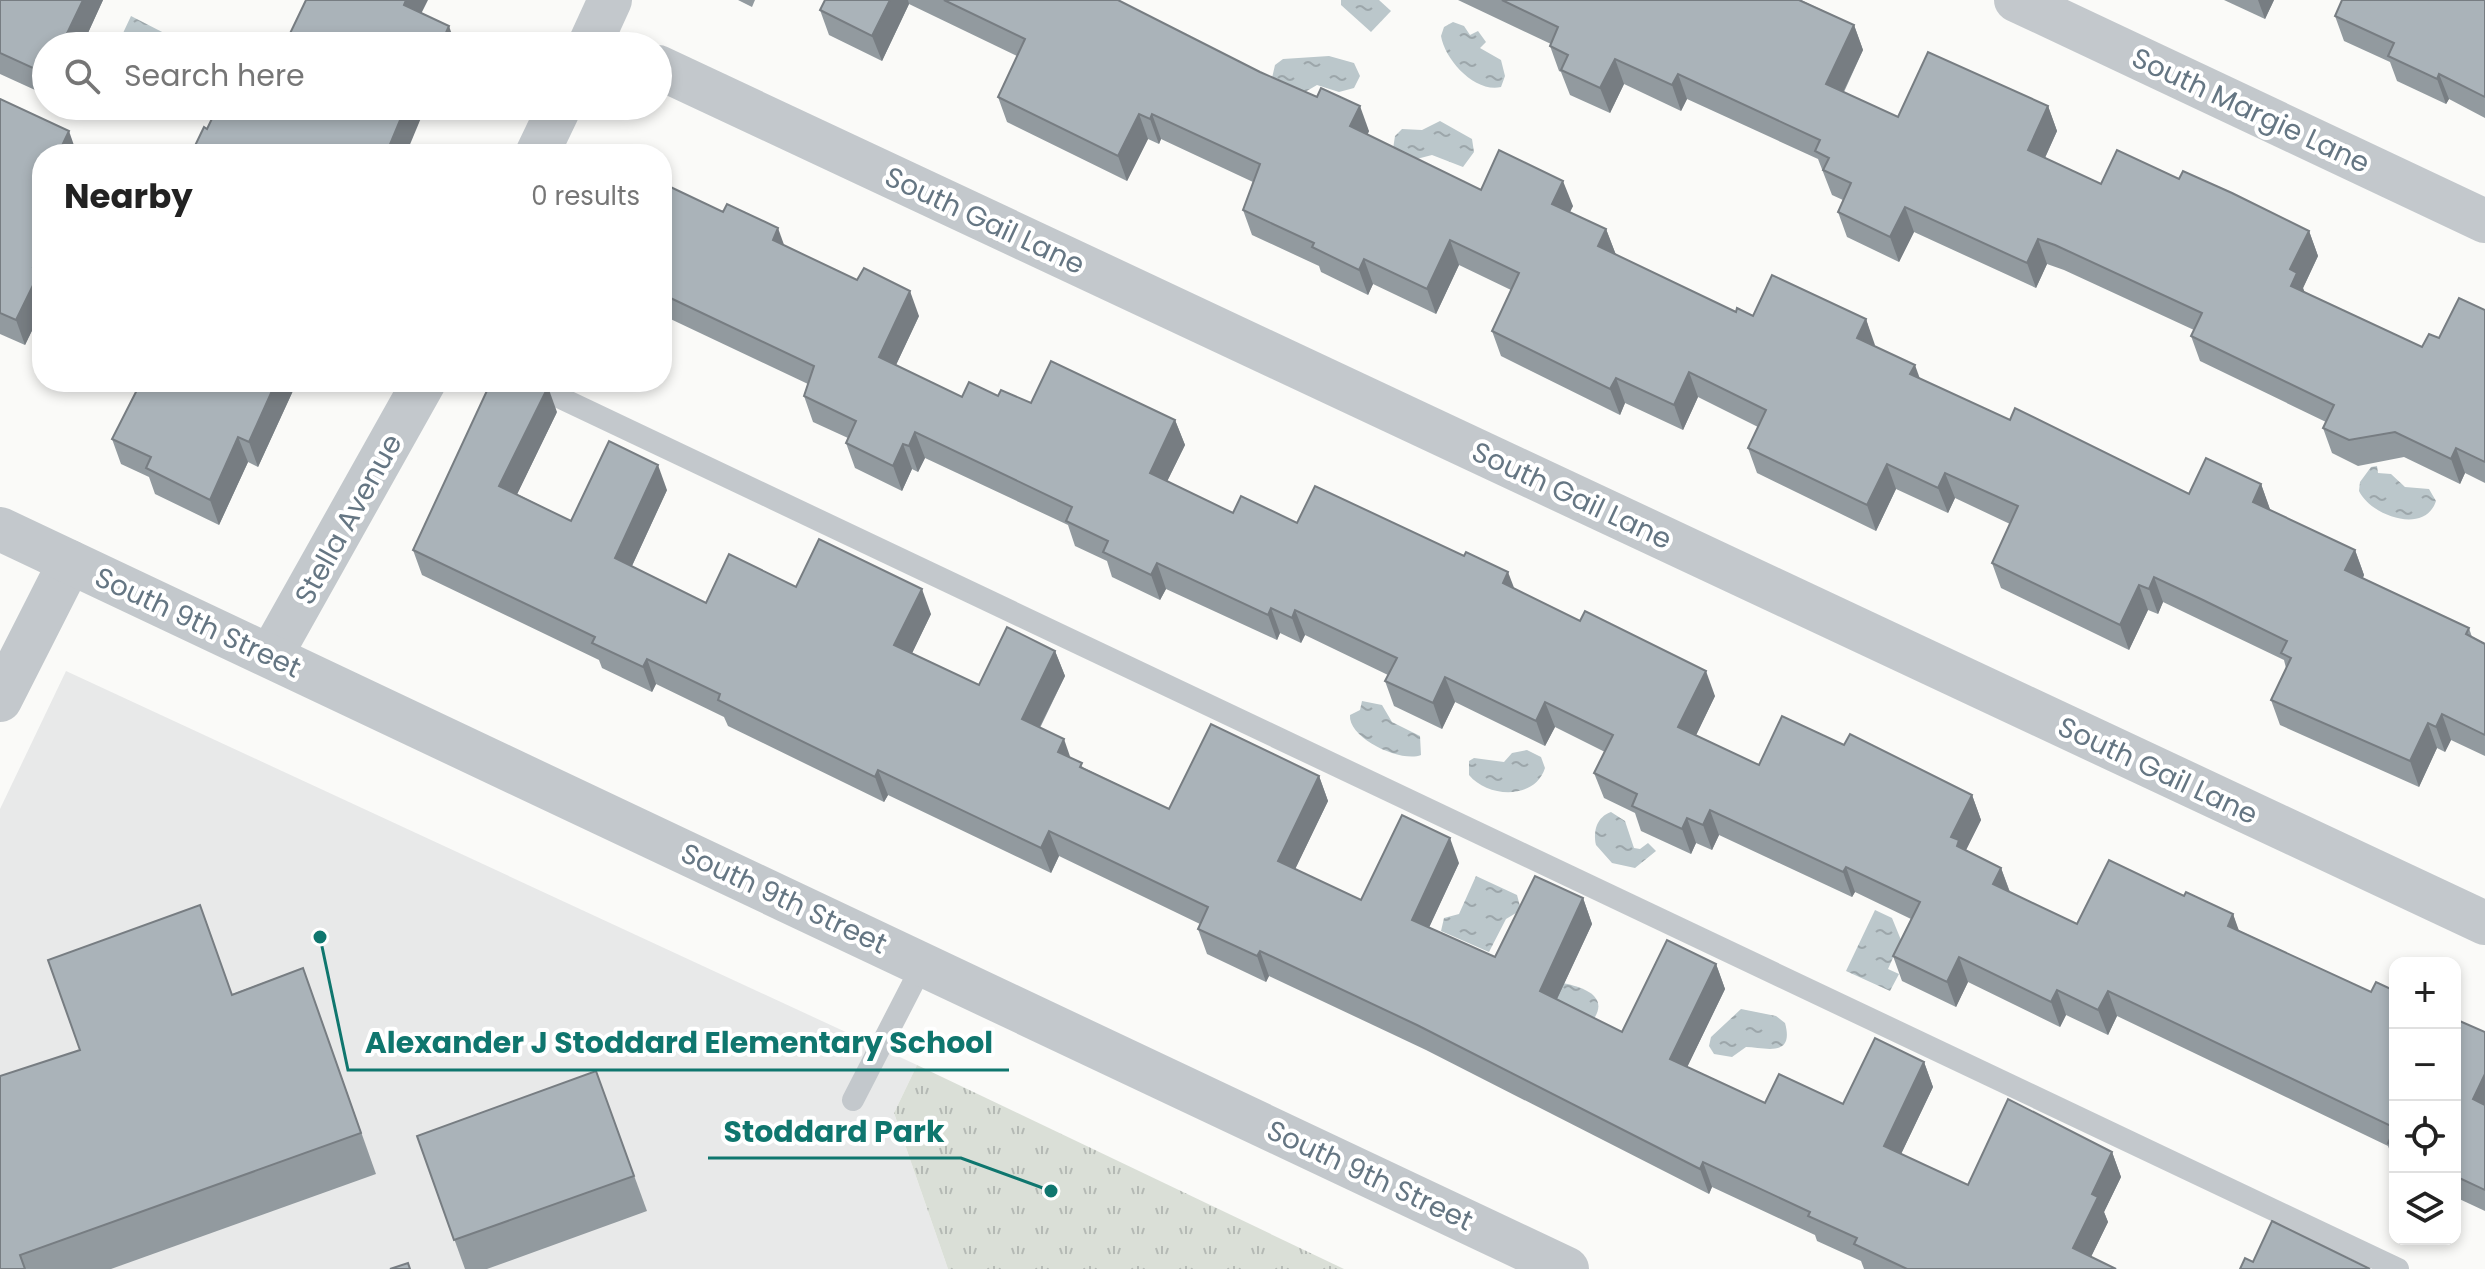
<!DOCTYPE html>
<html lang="en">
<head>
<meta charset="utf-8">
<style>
	body { margin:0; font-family:Poppins,sans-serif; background:#f2f2f2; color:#222 }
	.controls { position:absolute; right:24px; bottom:24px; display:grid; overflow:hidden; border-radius:16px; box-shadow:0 4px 12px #0003 }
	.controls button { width:72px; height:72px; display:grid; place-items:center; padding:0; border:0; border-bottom:2px solid #e0e0e0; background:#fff; color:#222; font:40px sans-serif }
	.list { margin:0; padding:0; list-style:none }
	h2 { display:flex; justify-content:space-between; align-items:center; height:104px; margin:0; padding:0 32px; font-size:34px }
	h2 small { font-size:26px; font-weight:400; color:#767676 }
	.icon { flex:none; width:44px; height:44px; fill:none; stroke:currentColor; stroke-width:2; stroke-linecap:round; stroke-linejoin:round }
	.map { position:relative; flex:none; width:2485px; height:1269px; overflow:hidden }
	.search { position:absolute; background:#fff; box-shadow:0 4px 12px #0003; left:32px; top:32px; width:640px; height:88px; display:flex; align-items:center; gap:20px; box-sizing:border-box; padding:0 28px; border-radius:44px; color:#767676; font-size:30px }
	.panel { position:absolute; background:#fff; box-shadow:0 4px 12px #0003; left:32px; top:144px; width:640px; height:248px; border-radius:32px }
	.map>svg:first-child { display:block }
</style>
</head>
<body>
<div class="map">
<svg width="2485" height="1269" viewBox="0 0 2485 1269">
	<defs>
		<pattern id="grass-tufts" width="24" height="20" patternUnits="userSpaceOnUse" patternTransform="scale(2)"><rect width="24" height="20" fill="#dadfd7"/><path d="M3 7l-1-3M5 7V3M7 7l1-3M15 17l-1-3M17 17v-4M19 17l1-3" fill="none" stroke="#b4b9b4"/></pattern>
		<pattern id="water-ripples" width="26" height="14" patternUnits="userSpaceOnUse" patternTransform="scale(2)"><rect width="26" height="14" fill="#bbc7cb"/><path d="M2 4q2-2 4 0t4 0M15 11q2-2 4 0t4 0" fill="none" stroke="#9ca6aa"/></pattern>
	</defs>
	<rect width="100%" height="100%" fill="#fafaf8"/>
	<path fill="#e8e9e9" d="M66,671L917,1065L894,1113L948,1269H0V809Z"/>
	<path fill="url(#grass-tufts)" d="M917,1065L1344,1269H948L894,1113Z"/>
	<g fill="url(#water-ripples)">
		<path d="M1341,0H1379L1391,11L1371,32L1341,5Z"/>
		<path d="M131,16L166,34L160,46H117Z"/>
		<path d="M1453,22L1464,26L1470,35L1478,31L1486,42L1480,48L1501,60L1505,76L1501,87C1475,93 1445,60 1441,36L1444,27Z"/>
		<path d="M1329,56L1354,63L1360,76L1354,88L1339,92L1317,85L1305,92L1272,78L1275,65L1283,59Z"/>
		<path d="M1440,121L1472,139L1474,152L1463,167L1432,155L1409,161L1393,149L1395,136L1402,129L1422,130Z"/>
		<path d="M2377,466L2378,473L2391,474L2405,487L2429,489L2436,501C2425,535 2371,516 2359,491L2360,482L2371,467Z"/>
		<path d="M1362,701L1382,705L1392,722L1420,736L1421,755C1402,763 1348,739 1350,715L1360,710Z"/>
		<path d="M1527,750L1541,757L1545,768C1535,800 1488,798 1469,775V761L1474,758L1504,762L1512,753Z"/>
		<path d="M1611,812L1625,821L1634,848L1640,849L1648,843L1656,851L1635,868L1612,863L1596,845C1593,830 1597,817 1611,812Z"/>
		<path d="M1476,876L1517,895L1521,910L1506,919L1489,952L1441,931L1444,918L1459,914Z"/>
		<path d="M1875,910L1892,918L1901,940L1888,969L1899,974L1890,991L1846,971Z"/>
		<path d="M1524,979C1545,980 1624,984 1590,1024Z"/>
		<path d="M1741,1009L1776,1016L1785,1023C1795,1059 1763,1047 1746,1047L1732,1057L1714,1054L1709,1046L1711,1037Z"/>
	</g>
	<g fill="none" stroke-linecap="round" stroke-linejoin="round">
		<g stroke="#c3c8cc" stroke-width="22">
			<path d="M527,382L2398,1269"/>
			<path d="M853,1100L923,964"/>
		</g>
		<g stroke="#c3c8cc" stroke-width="44">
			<path d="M2016,0L2485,221"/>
			<path d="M589,46L610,0"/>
			<path d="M658,67L2485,923"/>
			<path d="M537,154L560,106"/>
			<path d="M271,655L424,382"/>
			<path d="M0,700L70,562"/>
		</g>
		<path stroke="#c3c8cc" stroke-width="44" d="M0,529L1567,1269"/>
	</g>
	<g fill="#929a9f">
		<path d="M0,0H103L82,46H46V95L0,74Z"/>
		<path d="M738,0H755L752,7Z"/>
		<path d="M825,0H1118L1369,131L1367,135L1481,190L1573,206L1570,212L1606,229L1616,255L1736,312L1753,316L1866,319L1874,346L1919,378L2010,420L2189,494L2261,484L2270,510L2355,550L2364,575L2363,578L2469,628L2472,637L2485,644V756L2451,740L2445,752L2437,748L2419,787L2280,725L2271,700L2286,668L2284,660L2163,602L2158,614L2148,610L2129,650L2001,588L1992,563L2010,524L1955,498L1948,513L1896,489L1876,531L1757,473L1748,448L1758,427L1698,397L1683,430L1625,403L1620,415L1501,356L1492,331L1511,290L1459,265L1436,314L1373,284L1368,295L1321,272L1319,266L1252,235L1243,210L1253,182L1161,139L1159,144L1148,139L1127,181L1007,122L998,97L1017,56L909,4L882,61L829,35L820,10Z"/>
		<path d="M1458,0H1801L1854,25L1863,50L1844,92L1898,117L2048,106L2057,131L2045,158L2101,184L2179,179L2309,231L2318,256L2303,288L2304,292L2422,347L2485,310V483L2465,473L2460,484L2404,457L2358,466L2332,453L2323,428L2326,422L2200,361L2191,336L2194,330L2064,270L2047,264L2036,288L1914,232L1899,262L1847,237L1838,212L1843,200L1832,195L1818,159L1687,99L1681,111L1624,84L1610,113L1570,95L1561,72L1559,71L1550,46L1551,44Z"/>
		<path d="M2224,0H2274L2265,19Z"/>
		<path d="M2485,0V118L2449,99L2446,104L2397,81L2390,62L2344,41L2335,16Z"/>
		<path d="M0,99L42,154V310L25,345L0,334Z"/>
		<path d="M662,183L723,212L785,246L919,316L896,365L962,397L998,396L1031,403L1175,420L1185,445L1167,481L1233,513L1297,523L1514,589L1715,696L1696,735L1759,765L1844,745L1972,795L1981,820L1966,850L2001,868L2010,892L2077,924L2184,896L2233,914L2238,930L2371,992L2395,991V1164L2388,1146L2117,1016L2108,1035L2066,1015L2060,1027L1968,982L1956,1007L1902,981L1893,956L1911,919L1855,892L1852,897L1719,835L1712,850L1696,843L1691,854L1641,831L1635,813L1604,798L1594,773L1605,752L1555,727L1545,746L1455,702L1442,729L1394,706L1385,681L1388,675L1305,635L1301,643L1280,633L1277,640L1166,589L1160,600L1112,577L1107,561L1075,546L1068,525L925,458L918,472L912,469L902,491L855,468L846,443L848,438L813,422L804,396L808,384L662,315Z"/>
		<path d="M141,382H297L258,467L248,462L219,525L155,494L149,477L121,464L112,439Z"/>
		<path d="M557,412L517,494L571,521L667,490L632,566L706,603L796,587L931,614L912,653L979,685L1055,651L1065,676L1040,728L1071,758L1084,768L1169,809L1319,776L1328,801L1295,869L1361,900L1459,863L1429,927L1495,957L1583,898L1592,924L1557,999L1622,1032L1716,964L1725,989L1687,1067L1765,1103L1843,1104L1924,1062L1933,1087L1901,1154L1968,1185L2112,1152L2121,1177L2104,1212L2108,1222L2091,1257L2116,1269H1864L1861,1261L1817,1241L1815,1235L1712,1187L1709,1194L1426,1050L1269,976L1266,982L1207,954L1198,929L1200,924L1059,856L1051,873L888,795L884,802L728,726L724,717L656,684L652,692L602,668L599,660L422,575L413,550Z"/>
		<path d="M303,968L376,1174L111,1269H0L80,1050Z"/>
		<path d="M2455,1019L2485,1032V1211L2455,1197Z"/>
		<path d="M596,1071L647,1211L487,1269H465L417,1136Z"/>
	</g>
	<g fill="#777d82">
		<path d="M83,0H103L82,46H61Z"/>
		<path d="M406,0H428L413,30L404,5Z"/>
		<path d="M890,0H908L909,4L882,61L872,36Z"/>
		<path d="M2258,0H2274L2265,19Z"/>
		<path d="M1854,25L1863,50L1835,109L1826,84Z"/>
		<path d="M449,26L456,46H440Z"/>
		<path d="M1615,59L1624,84L1610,113L1600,88Z"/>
		<path d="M1678,74L1687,99L1681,111L1672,85Z"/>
		<path d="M2439,74L2449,99L2446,104L2437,79Z"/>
		<path d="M406,106H426L406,154H386Z"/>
		<path d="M1360,106L1369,131L1360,152L1350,126Z"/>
		<path d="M2048,106L2057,131L2037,175L2028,150Z"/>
		<path d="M1139,114L1148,139L1127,181L1118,156Z"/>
		<path d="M1152,114L1161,139L1159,144L1150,119Z"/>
		<path d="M69,131L77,154H58Z"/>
		<path d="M1563,181L1573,206L1561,229L1552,204Z"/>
		<path d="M42,187V211L37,197Z"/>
		<path d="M1905,207L1914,232L1899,262L1890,237Z"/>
		<path d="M778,228L787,253L773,240Z"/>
		<path d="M1606,229L1616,255L1598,246Z"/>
		<path d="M2309,231L2318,256L2303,288L2307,298L2291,286L2290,269Z"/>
		<path d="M2038,239L2047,264L2036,288L2027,263Z"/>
		<path d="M1450,240L1459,265L1436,314L1427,289Z"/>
		<path d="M42,248V310L25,345L16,320L33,267Z"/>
		<path d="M1364,259L1373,284L1368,295L1359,270Z"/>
		<path d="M910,291L919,316L888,382L879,357Z"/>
		<path d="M1866,319L1875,345L1867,363L1857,338Z"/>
		<path d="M1915,365L1924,390L1910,374Z"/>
		<path d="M1689,372L1698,397L1683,430L1674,405Z"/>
		<path d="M1616,378L1625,403L1620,415L1610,389Z"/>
		<path d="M276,382H297L258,467L249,442Z"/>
		<path d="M548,387L557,412L509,511L499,486Z"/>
		<path d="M1175,420L1185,445L1159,498L1150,473Z"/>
		<path d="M915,432L925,458L918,472L909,446Z"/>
		<path d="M238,437L248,462L219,525L210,500Z"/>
		<path d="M903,444L912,469L902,491L893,466Z"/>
		<path d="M2456,448L2465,473L2460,484L2451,459Z"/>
		<path d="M1887,464L1896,489L1876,531L1867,505Z"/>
		<path d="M658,465L667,490L624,583L615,558Z"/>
		<path d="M1945,473L1955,498L1948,513L1938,488Z"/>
		<path d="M2261,484L2270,509L2262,527L2253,502Z"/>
		<path d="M2355,550L2364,575L2354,595L2345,570Z"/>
		<path d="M1157,563L1166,589L1160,600L1151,575Z"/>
		<path d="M1508,572L1518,598L1503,583Z"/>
		<path d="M2154,577L2163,602L2158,614L2149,589Z"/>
		<path d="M2139,585L2148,610L2129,650L2120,625Z"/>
		<path d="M922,589L931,614L904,670L894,645Z"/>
		<path d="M1271,608L1280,633L1277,640L1268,615Z"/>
		<path d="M1295,610L1305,635L1301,643L1292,618Z"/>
		<path d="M1055,651L1065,676L1031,744L1022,719Z"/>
		<path d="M647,659L656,684L652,692L643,667Z"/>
		<path d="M1706,671L1715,696L1688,752L1678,727Z"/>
		<path d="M1445,677L1455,702L1442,729L1433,703Z"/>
		<path d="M1545,702L1555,727L1545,746L1536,721Z"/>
		<path d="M2442,714L2451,740L2445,752L2436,727Z"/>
		<path d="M2428,723L2437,748L2419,787L2410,761Z"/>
		<path d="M1064,739L1073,765L1058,752Z"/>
		<path d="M878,770L888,795L884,802L875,777Z"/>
		<path d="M1319,776L1328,801L1287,886L1278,861Z"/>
		<path d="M1972,795L1981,820L1964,854L1968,866L1951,837Z"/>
		<path d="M1710,810L1719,835L1712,850L1703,825Z"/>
		<path d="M1687,818L1696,843L1691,854L1682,829Z"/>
		<path d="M1049,831L1059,856L1051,873L1041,848Z"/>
		<path d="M1450,838L1459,863L1421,945L1412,920Z"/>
		<path d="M1846,867L1855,892L1852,897L1843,872Z"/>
		<path d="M2001,868L2010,893L1993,884Z"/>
		<path d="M1583,898L1592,924L1549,1016L1540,991Z"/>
		<path d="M2233,914L2242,939L2228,926Z"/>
		<path d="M1260,951L1269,976L1266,982L1257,956Z"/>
		<path d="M1959,957L1968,982L1956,1007L1947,982Z"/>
		<path d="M1716,964L1725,989L1679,1084L1670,1059Z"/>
		<path d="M2057,990L2066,1015L2060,1027L2051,1002Z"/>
		<path d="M2108,991L2117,1016L2108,1035L2098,1010Z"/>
		<path d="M1924,1062L1933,1087L1893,1171L1884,1146Z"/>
		<path d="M2485,1074V1119L2473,1099Z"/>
		<path d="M2112,1152L2121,1177L2104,1212L2108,1222L2085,1269L2073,1248L2092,1194Z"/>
		<path d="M1703,1162L1712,1187L1709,1194L1700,1169Z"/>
	</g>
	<g fill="#aab3b9" stroke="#777d82" stroke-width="2">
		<path d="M0,0H83L61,46H46V74L0,53Z"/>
		<path d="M306,0H406L404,5L449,26L440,46H284Z"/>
		<path d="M825,0H890L872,36L820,10Z"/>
		<path d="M944,0H1118L1260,72L1317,97L1321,88L1360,106L1350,126L1481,190L1499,150L1563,181L1552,204L1606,229L1598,246L1736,312L1737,308L1753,316L1772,275L1866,319L1857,338L1915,365L1910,374L2010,420L2015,408L2189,494L2206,458L2261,484L2253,502L2355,550L2345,570L2469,628L2466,634L2485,644V735L2442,714L2436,727L2428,723L2410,761L2271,700L2291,658L2281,653L2287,641L2203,600L2154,577L2149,589L2139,585L2120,625L1992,563L2018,506L1945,473L1938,488L1887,464L1867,505L1748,448L1766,410L1689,372L1674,405L1616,378L1610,389L1492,331L1519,273L1450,240L1427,289L1364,259L1359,270L1312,247L1314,243L1243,210L1260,164L1152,114L1150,119L1139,114L1118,156L998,97L1025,39Z"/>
		<path d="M1502,0H1799L1854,25L1826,84L1898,117L1928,52L2048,106L2028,150L2101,184L2117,150L2179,179L2183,171L2232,193L2309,231L2290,269L2297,273L2291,286L2422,347L2429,334L2439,338L2459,298L2485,310V462L2456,448L2451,459L2395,432L2349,440L2323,428L2334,405L2191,336L2202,313L2055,245L2038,239L2027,263L1905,207L1890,237L1838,212L1851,183L1823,170L1829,158L1815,151L1820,140L1678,74L1672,85L1615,59L1600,88L1561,70L1568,55L1550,46L1558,27Z"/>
		<path d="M2342,0H2485V97L2439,74L2437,79L2388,56L2394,43L2335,16Z"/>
		<path d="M0,99L69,131L58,154H42V187L37,197L42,199V248L33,267L40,271L16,320L0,313Z"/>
		<path d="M218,106H406L386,154H191L204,127L207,129Z"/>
		<path d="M662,183L723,212L727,204L778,228L773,240L857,280L864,268L910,291L879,357L962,397L969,382L998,396L1001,390L1031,403L1051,361L1175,420L1150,473L1233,513L1241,496L1297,523L1315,486L1464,556L1466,552L1508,572L1503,583L1580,621L1585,611L1706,671L1678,727L1759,765L1782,716L1844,745L1850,734L1972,795L1951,837L1959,840L1957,846L2001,868L1993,884L2077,924L2109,860L2184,896L2186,892L2233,914L2228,926L2371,992L2376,982L2395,991V1128L2108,991L2098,1010L2057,990L2051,1002L1959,957L1947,982L1893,956L1920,902L1846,867L1843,872L1710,810L1703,825L1687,818L1682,829L1632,806L1637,794L1594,773L1613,735L1545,702L1536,721L1445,677L1433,703L1385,681L1397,658L1295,610L1292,618L1271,608L1268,615L1157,563L1151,575L1103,552L1108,541L1066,521L1072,507L915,432L909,446L903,444L893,466L846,443L856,421L804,396L814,366L662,294Z"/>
		<path d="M141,382H276L249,442L238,437L210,500L146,468L151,457L112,439Z"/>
		<path d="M491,382H538L548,387L499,486L571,521L609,441L658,465L615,558L706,603L729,554L796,587L819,539L922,589L894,645L979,685L1007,627L1055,651L1022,719L1064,739L1058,752L1082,763L1080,767L1169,809L1211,724L1319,776L1278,861L1361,900L1402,815L1450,838L1412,920L1495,957L1535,876L1583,898L1540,991L1622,1032L1667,940L1716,964L1670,1059L1765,1103L1779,1074L1843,1104L1875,1038L1924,1062L1884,1146L1968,1185L2008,1099L2112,1152L2092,1194L2098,1197L2073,1248L2116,1269H1907L1854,1244L1857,1238L1808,1216L1810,1212L1703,1162L1700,1169L1417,1025L1260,951L1257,956L1198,929L1208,907L1049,831L1041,848L878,770L875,777L718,700L720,694L647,659L643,667L592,643L595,637L413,550Z"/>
		<path d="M200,905L232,995L303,968L361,1133L20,1255L25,1269H0V1076L80,1050L48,960Z"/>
		<path d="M2455,1019L2485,1032V1074L2473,1099L2485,1105V1190L2455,1176Z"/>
		<path d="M596,1071L634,1176L454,1240L417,1136Z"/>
		<path d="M2395,1128V1147L2388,1143Z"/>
		<path d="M2272,1221L2370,1269H2240L2245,1258L2253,1262Z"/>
		<path d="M408,1263L410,1269H390Z"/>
	</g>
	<g text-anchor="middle" stroke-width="8" stroke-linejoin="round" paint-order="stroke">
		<g font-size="28" fill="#657683" stroke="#fff">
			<text transform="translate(2251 110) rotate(25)" y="10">South Margie Lane</text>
			<text transform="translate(985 220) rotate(25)" y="10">South Gail Lane</text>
			<text transform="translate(1572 495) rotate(25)" y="10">South Gail Lane</text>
			<text transform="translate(348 519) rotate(-61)" y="10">Stella Avenue</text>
			<text transform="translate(198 622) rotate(25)" y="10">South 9th Street</text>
			<text transform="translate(2158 770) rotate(25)" y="10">South Gail Lane</text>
			<text transform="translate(784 898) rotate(25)" y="10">South 9th Street</text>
			<text transform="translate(1370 1175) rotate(25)" y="10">South 9th Street</text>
		</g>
	</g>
	<path fill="none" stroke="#0f766e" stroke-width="3" d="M320 937L348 1070H1009M1051 1191L961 1158H708"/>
	<g fill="#0f766e" stroke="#fff" stroke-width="3">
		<circle cx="320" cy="937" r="8"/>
		<circle cx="1051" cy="1191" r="8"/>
	</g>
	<g font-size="30" text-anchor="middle" font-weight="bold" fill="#0f766e" stroke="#fff" stroke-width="8" stroke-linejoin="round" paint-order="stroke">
		<text x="679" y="1053">Alexander J Stoddard Elementary School</text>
		<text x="834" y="1142">Stoddard Park</text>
	</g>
</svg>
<div class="controls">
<button>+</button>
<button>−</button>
<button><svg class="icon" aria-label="locate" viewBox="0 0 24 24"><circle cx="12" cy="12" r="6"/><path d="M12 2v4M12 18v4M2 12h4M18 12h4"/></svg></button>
<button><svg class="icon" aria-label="layers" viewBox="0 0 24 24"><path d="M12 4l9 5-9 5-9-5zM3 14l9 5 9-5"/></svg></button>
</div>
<div class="search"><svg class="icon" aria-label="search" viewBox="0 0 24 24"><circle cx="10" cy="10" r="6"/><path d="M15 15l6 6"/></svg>Search here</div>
<section class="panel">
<h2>Nearby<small>0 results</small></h2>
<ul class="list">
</ul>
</section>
</div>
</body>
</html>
